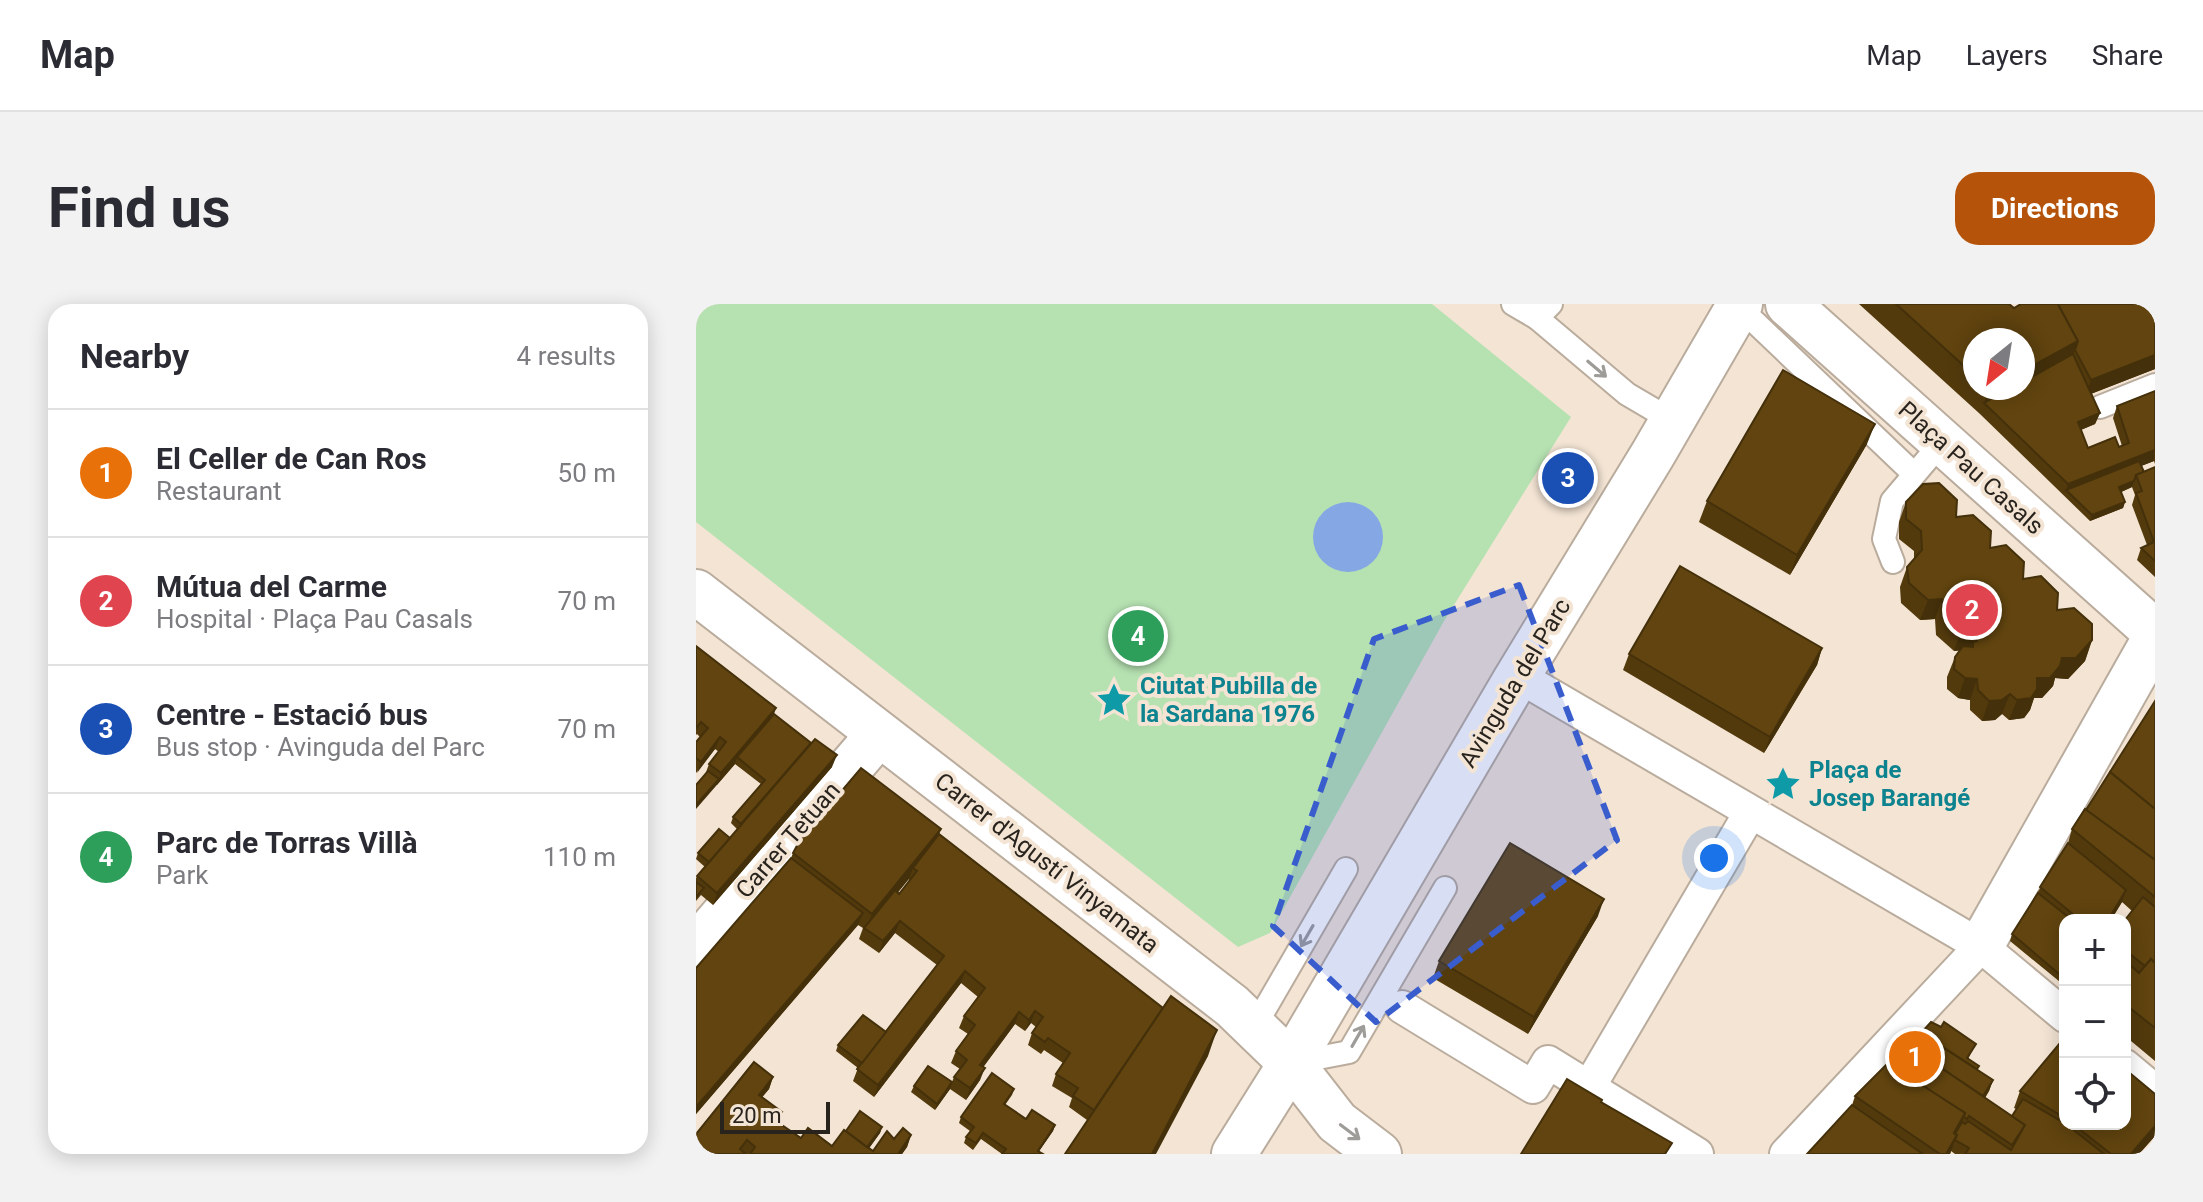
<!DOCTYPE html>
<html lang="en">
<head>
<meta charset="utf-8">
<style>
	body { margin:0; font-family:Roboto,sans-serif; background:#f2f2f3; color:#2b2b33 }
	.controls { position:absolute; right:24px; bottom:24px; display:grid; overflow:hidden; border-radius:16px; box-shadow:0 4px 20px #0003 }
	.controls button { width:72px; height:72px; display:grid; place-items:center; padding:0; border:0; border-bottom:2px solid #e1e1e2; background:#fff; color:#2b2b33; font:40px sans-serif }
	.compass { position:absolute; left:1267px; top:24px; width:72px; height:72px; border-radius:50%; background:#fff; box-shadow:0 4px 20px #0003; rotate:210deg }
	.scale { position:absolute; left:24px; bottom:20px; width:110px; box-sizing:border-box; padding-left:8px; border:4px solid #28231d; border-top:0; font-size:22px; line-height:28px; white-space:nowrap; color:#28231d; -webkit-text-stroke:6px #f3e4d4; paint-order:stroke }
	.you { position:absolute; left:1018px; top:554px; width:28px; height:28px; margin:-20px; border:6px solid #fff; border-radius:50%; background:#1a73e8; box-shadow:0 0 0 12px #1a73e833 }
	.badge { display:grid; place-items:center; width:52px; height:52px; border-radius:50%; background:#b45309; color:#fff; font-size:26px; font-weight:700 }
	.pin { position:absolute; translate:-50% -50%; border:4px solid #fff; box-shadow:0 2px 8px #0006 }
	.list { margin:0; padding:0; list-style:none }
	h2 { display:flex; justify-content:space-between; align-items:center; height:104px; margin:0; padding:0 32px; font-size:34px }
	h2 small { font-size:26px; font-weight:400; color:#7c7c81 }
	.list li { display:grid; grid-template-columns:52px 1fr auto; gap:24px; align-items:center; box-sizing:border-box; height:128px; padding:0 32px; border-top:2px solid #e1e1e2 }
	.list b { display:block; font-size:30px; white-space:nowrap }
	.list p { margin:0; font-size:26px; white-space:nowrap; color:#7c7c81 }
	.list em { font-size:26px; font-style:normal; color:#7c7c81 }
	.icon { flex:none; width:44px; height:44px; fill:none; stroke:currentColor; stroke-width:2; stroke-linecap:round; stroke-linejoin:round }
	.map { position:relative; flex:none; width:1459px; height:850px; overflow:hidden; border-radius:24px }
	header { display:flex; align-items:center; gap:48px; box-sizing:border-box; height:112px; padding:0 40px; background:#fff; border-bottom:2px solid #e1e1e2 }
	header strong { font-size:38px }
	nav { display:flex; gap:44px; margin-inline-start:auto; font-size:28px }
	.intro { display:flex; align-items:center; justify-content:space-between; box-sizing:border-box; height:192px; padding:0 48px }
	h1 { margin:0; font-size:56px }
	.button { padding:20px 36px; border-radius:24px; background:#b45309; color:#fff; font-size:28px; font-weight:700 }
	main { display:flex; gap:48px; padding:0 48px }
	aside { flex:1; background:#fff; border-radius:24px; box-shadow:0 4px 20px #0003 }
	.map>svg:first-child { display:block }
</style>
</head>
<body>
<header>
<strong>Map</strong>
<nav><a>Map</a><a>Layers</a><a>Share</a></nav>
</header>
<div class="intro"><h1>Find us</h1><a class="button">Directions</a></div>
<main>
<aside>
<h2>Nearby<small>4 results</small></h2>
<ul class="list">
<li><span class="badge" style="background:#e8710a">1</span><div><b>El Celler de Can Ros</b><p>Restaurant</p></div><em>50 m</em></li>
<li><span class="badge" style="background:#e0444e">2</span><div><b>Mútua del Carme</b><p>Hospital · Plaça Pau Casals</p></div><em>70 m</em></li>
<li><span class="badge" style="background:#1a4fb4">3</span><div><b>Centre - Estació bus</b><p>Bus stop · Avinguda del Parc</p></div><em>70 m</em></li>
<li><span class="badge" style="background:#2e9e5b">4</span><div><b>Parc de Torras Villà</b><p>Park</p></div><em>110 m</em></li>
</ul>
</aside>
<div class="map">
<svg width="1459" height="850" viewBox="0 0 1459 850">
	<rect width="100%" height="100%" fill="#f3e4d4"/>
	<path fill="#b6e2b2" d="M0,0H736L875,113L748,317L574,629L542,643L0,218Z"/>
	<circle fill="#85a8e4" cx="652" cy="233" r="35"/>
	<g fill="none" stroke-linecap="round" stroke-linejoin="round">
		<g stroke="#baac9d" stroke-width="26">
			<g id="service">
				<path d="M817,0L841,14L931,90L977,117"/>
				<path d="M1042,2L1217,169"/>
				<path d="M841,14L855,0"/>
				<path d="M1404,103L1459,81"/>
				<path d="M1197,258L1188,235L1196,197L1246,138"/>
				<path d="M559,722L650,565"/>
				<path d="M596,759L653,748L749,584"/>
			</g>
		</g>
		<g stroke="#baac9d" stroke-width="36">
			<g id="pedestrian">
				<path d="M822,372L1285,642L1369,712"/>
				<path d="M706,703L837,783L852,758L1001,850"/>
				<path d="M1429,762L1459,787"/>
				<path d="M893,783L1054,509"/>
				<path d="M1090,850L1285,642"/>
			</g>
		</g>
		<g stroke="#baac9d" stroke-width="48">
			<g id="minor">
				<path d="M1092,0L1459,328"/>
				<path d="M0,288L536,702L595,759L641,818L683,850"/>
				<path d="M1285,642L1459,334"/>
				<path d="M0,643L183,430"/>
			</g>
		</g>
		<g stroke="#baac9d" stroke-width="48">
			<path id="tertiary" d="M538,850L595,759L818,378L957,150L1044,0"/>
		</g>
		<use href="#service" stroke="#fff" stroke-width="22"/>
		<use href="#pedestrian" stroke="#fff" stroke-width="32"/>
		<use href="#minor" stroke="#fff" stroke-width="44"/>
		<use href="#tertiary" stroke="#fff" stroke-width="44"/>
	</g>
	<g fill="#533a0d" fill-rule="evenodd">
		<path d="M1163,0H1313L1318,4L1459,0V65L1395,90L1404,109L1399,120L1385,126L1392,144L1423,143L1426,142L1417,114L1421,102L1459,87V160L1458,157L1445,162L1448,168L1459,163V273L1441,256L1445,244L1451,241L1436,201L1439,191L1436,183L1425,188L1429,198L1427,204L1394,217L1284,110ZM1279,36L1327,84H1279Z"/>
		<path d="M1171,140L1094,271L1003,218L1011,197Z"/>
		<path d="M1210,198L1260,213L1361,306L1396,336L1389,357L1372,375L1359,374L1357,382L1346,394H1338L1334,406L1328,414L1313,416L1306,410L1299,416L1286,417L1274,406V396L1262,394L1251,385V373L1259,353L1264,346L1258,347L1240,331L1239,315L1224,316L1205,299L1204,283L1211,263L1218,255V247L1203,235V218Z"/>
		<path d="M0,342L78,410L136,463L17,601L5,591L0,597V574L9,563L0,555L2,549L34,534L41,525L35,519L37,513L65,480L39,460L21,481L9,471L13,460L23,448L19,445L0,469V438L4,433L1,430L0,431Z"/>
		<path d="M1126,344L1121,361L1068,449L927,366L933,350Z"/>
		<path d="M1459,397V757L1429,732V617L1436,607L1426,598L1415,616H1369V682L1314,637L1316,630L1372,539L1376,525L1415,468Z"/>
		<path d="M243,530L512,752L391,816L373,803L376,794L356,782L360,770L367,759L348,746L345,750L332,741L336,729L340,723L335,719L329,727L319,720L287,763L284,776L270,796L254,785L239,806L215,788L218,782L256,778L258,773L264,765L255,759L260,747L272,730L263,724L268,712L282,693L265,679L178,793L157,777L162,764L140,747L142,741L190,728L241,661L199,629L183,649L163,635L167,624L162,621L0,810V664L95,554L97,549ZM212,575L214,576L203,590L202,588Z"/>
		<path d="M902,612L832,730L737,674L743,657Z"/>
		<path d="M1245,723L1280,740L1272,755L1282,766L1297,776L1293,787L1289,794L1316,812L1320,805L1318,804L1324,787L1369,733V820H1429L1459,832L1443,850H1259L1255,847L1254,850H1111L1156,801L1159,792L1211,741L1225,729Z"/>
		<path d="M77,773L73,785L66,793L83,819L105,834L136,842L150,827L186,823L184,829L173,844L177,847L198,835L215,831L211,843L206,850H0Z"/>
		<path d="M318,785L316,791L309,801L330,815L359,821L357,827L343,847L306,850L285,835L277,846L268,839L270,833L274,827L263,819L265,813Z"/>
	</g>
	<g fill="#44300a">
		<path d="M1382,37L1373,62L1294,105L1288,99L1293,85L1296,84H1327V67Z"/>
		<path d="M1459,51V65L1389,92L1395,76Z"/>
		<path d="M1404,109L1399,120L1377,129L1382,118Z"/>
		<path d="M1179,120L1171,140L1094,271L1101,251Z"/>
		<path d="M1459,146L1458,157L1374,190L1370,186L1368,192L1372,180Z"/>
		<path d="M1438,177L1436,183L1421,190L1423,183Z"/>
		<path d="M1429,198L1427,204L1394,217L1396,211Z"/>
		<path d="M1246,295L1239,315L1224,316L1232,296Z"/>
		<path d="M1281,326L1273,346L1258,347L1265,327Z"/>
		<path d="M1396,336L1389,357L1372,375L1359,374L1357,382L1346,394H1338L1334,406L1328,414L1313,416L1321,396L1341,374L1366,354Z"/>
		<path d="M1126,344L1121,361L1068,449L1074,433Z"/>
		<path d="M1269,374L1281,375L1274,396L1262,394Z"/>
		<path d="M1314,390L1306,410L1299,416L1286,417L1293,397Z"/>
		<path d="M80,404L76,416L41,453L39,460L0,505V501L23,475L25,469Z"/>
		<path d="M24,433L19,445L1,469L5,458Z"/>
		<path d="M141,451L136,463L17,601L21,589Z"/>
		<path d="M245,525L239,542L217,564L213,575L170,627L176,610Z"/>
		<path d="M1430,586L1426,598L1415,616H1412Z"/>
		<path d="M908,595L902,612L832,730L838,713Z"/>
		<path d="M167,609L162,621L0,810V803Z"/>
		<path d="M204,617L199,629L183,649L187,637Z"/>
		<path d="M269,667L265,679L178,793L182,781Z"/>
		<path d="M339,707L335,719L329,727L333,716Z"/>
		<path d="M323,708L319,720L280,773L284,761Z"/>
		<path d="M521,726L512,752L460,850H456Z"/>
		<path d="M289,764L284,776L270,796L274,784Z"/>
		<path d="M77,773L73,785L58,803L63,791Z"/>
		<path d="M1297,776L1293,787L1280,808L1284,797Z"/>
		<path d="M256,778L254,785L239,806L241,800Z"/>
		<path d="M1269,809L1254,850H1250L1258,829Z"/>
		<path d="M359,821L357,827L341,850L342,847Z"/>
		<path d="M1459,822V832L1443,850H1435Z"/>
		<path d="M186,823L184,829L169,850H167Z"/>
		<path d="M215,831L211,843L206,850H202Z"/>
	</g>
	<g fill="#61440f" stroke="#44300a" stroke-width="2">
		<path d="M1200,0H1313L1318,4L1325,0H1362L1382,37L1327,67V36H1279V72Z"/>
		<path d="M1362,0H1459V51L1395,76L1379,46L1382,37Z"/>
		<path d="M1377,50L1404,109L1382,118L1392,144L1419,133L1423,143L1433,139L1421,102L1459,87V146L1372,180L1288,99L1315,84H1327V78Z"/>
		<path d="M1087,66L1179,120L1101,251L1011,197Z"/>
		<path d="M1443,157L1448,168L1440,171L1438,177L1423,183L1429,198L1396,211L1370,186Z"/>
		<path d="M1459,163V257L1445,244L1458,238L1440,189L1446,187L1440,171Z"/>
		<path d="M1243,179L1261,196L1260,213L1277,211L1295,227L1294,244L1310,241L1328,258L1327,275L1345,272L1362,289L1361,306L1378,304L1396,320V336L1380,354H1366L1364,362L1354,374H1341V385L1335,394L1321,396L1314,390L1306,396L1293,397L1282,386L1281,375L1269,374L1258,365L1259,353L1267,342L1277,343V338L1281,337V326L1265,327L1247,311L1246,295L1232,296L1213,279L1211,263L1226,246L1225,227L1210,215V198L1227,180Z"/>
		<path d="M984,262L1126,344L1074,433L933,350Z"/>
		<path d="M0,342L80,404L25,469L13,460L30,438L24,433L5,458L0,454V438L12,424L5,418L0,424Z"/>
		<path d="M1459,397V505L1414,468Z"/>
		<path d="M78,410L115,439L45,520L37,513L69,476L41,453Z"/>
		<path d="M119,435L141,451L21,589L1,572Z"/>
		<path d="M165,464L245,525L176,610L97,549L104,536Z"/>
		<path d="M12,467L23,475L0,501V481Z"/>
		<path d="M1414,468L1459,505V556L1390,506Z"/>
		<path d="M1389,505L1459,556V593L1376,525Z"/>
		<path d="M23,525L34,534L13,558L2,549Z"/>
		<path d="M243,530L467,704L398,806L377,792L382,784L360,770L374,749L352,734L349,738L336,729L347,713L339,707L333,716L323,708L284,761L289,764L274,784L258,773L271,756L260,747L279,721L268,712L289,684L269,667L182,781L161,765L248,652L204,617L187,637L168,624L199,586L203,590L221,567L217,564Z"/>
		<path d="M814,539L908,595L838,713L743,657Z"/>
		<path d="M1372,539L1430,586L1412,616H1384L1344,583Z"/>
		<path d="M95,554L167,609L0,803V664Z"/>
		<path d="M0,578L8,584L0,593Z"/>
		<path d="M1342,589L1376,616H1369V675L1316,630Z"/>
		<path d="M1447,593L1459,603V659L1455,655L1449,662L1429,646V616Z"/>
		<path d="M1455,655L1459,659V724L1429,700V669L1435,662L1443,669Z"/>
		<path d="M1429,660L1434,663L1429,669Z"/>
		<path d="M475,692L521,726L456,850H369Z"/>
		<path d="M167,711L190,728L166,759L142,741Z"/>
		<path d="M1235,718L1245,723L1248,718L1280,740L1271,754L1283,762L1281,765L1225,729Z"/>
		<path d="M1223,728L1297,776L1287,792L1211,741Z"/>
		<path d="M1369,733V814L1324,787Z"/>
		<path d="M1210,740L1329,821L1316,841L1273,812L1271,815L1268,813L1269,809L1193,760Z"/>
		<path d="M58,758L77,773L63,791L86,808L80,817L105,834L112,824L136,842L148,826L177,847L191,827L198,835L207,824L215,831L202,850H54L59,843L51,836L44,845L50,850H0V830Z"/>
		<path d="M1192,759L1269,809L1258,829L1261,831L1250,850H1244L1159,792Z"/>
		<path d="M232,762L256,778L241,800L218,782Z"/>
		<path d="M1429,765L1459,790V822L1435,850H1415L1377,820H1429Z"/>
		<path d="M296,769L318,785L308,800L330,815L336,806L359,821L342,847L347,850H306L310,845L287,829L280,839L270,833L278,823L265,813Z"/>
		<path d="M871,775L906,796L905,798L976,839L969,850H825Z"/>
		<path d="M1327,795L1370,820L1408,850H1269L1273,844L1259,836L1261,831L1259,830L1266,818L1269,820L1272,817L1315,846L1329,821L1316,812Z"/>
		<path d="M1156,801L1227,850H1111Z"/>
		<path d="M164,807L186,823L171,843L150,827Z"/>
	</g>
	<defs><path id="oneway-shaft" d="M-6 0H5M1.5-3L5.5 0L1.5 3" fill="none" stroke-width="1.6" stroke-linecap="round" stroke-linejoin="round" transform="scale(2)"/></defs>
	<g stroke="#9e9c99">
		<use href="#oneway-shaft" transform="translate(901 65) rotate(40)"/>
		<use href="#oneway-shaft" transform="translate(611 632) rotate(120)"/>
		<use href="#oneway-shaft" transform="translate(662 732) rotate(-60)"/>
		<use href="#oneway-shaft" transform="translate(654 828) rotate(37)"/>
	</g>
	<path fill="#3a5dce" fill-opacity="0.2" stroke="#3a5dce" stroke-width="6" stroke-dasharray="16 10" stroke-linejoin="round" d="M823,281L921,536L680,718L577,622L678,335Z"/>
	<defs>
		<g id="sight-bare" transform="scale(2.76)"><path d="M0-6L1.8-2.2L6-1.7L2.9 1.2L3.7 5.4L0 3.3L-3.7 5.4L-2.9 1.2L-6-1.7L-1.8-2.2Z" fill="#0f9aa8" stroke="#f3e4d4" stroke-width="2.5" paint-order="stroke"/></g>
	</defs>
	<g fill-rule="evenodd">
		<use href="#sight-bare" x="418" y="396"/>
		<use href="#sight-bare" x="1087" y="480"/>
	</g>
	<g text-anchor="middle" stroke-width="8" stroke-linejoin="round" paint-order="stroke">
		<g font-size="24" fill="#28231d" stroke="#f3e4d4">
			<text transform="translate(1275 164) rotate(42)" y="8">Plaça Pau Casals</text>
			<text transform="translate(819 379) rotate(-59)" y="8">Avinguda del Parc</text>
			<text transform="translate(92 536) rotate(-49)" y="8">Carrer Tetuan</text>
			<text transform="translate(351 559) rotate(38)" y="8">Carrer d'Agustí Vinyamata</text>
		</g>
		<g font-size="24" font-weight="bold" fill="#0d838f" stroke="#f3e4d4" text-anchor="start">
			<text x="444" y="390">Ciutat Pubilla de<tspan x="444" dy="28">la Sardana 1976</tspan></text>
			<text x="1113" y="474">Plaça de<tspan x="1113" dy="28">Josep Barangé</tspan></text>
		</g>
	</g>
</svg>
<div class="controls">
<button>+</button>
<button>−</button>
<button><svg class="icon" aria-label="locate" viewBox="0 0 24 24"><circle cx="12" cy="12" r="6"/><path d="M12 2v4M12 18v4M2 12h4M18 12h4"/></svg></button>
</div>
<svg class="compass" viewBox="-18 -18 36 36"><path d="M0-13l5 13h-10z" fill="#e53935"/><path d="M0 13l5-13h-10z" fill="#7c7c81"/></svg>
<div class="scale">20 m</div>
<div class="you"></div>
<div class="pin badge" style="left:1219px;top:753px;background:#e8710a">1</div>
<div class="pin badge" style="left:1276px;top:306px;background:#e0444e">2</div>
<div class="pin badge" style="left:872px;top:174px;background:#1a4fb4">3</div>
<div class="pin badge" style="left:442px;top:332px;background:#2e9e5b">4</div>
</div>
</main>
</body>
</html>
